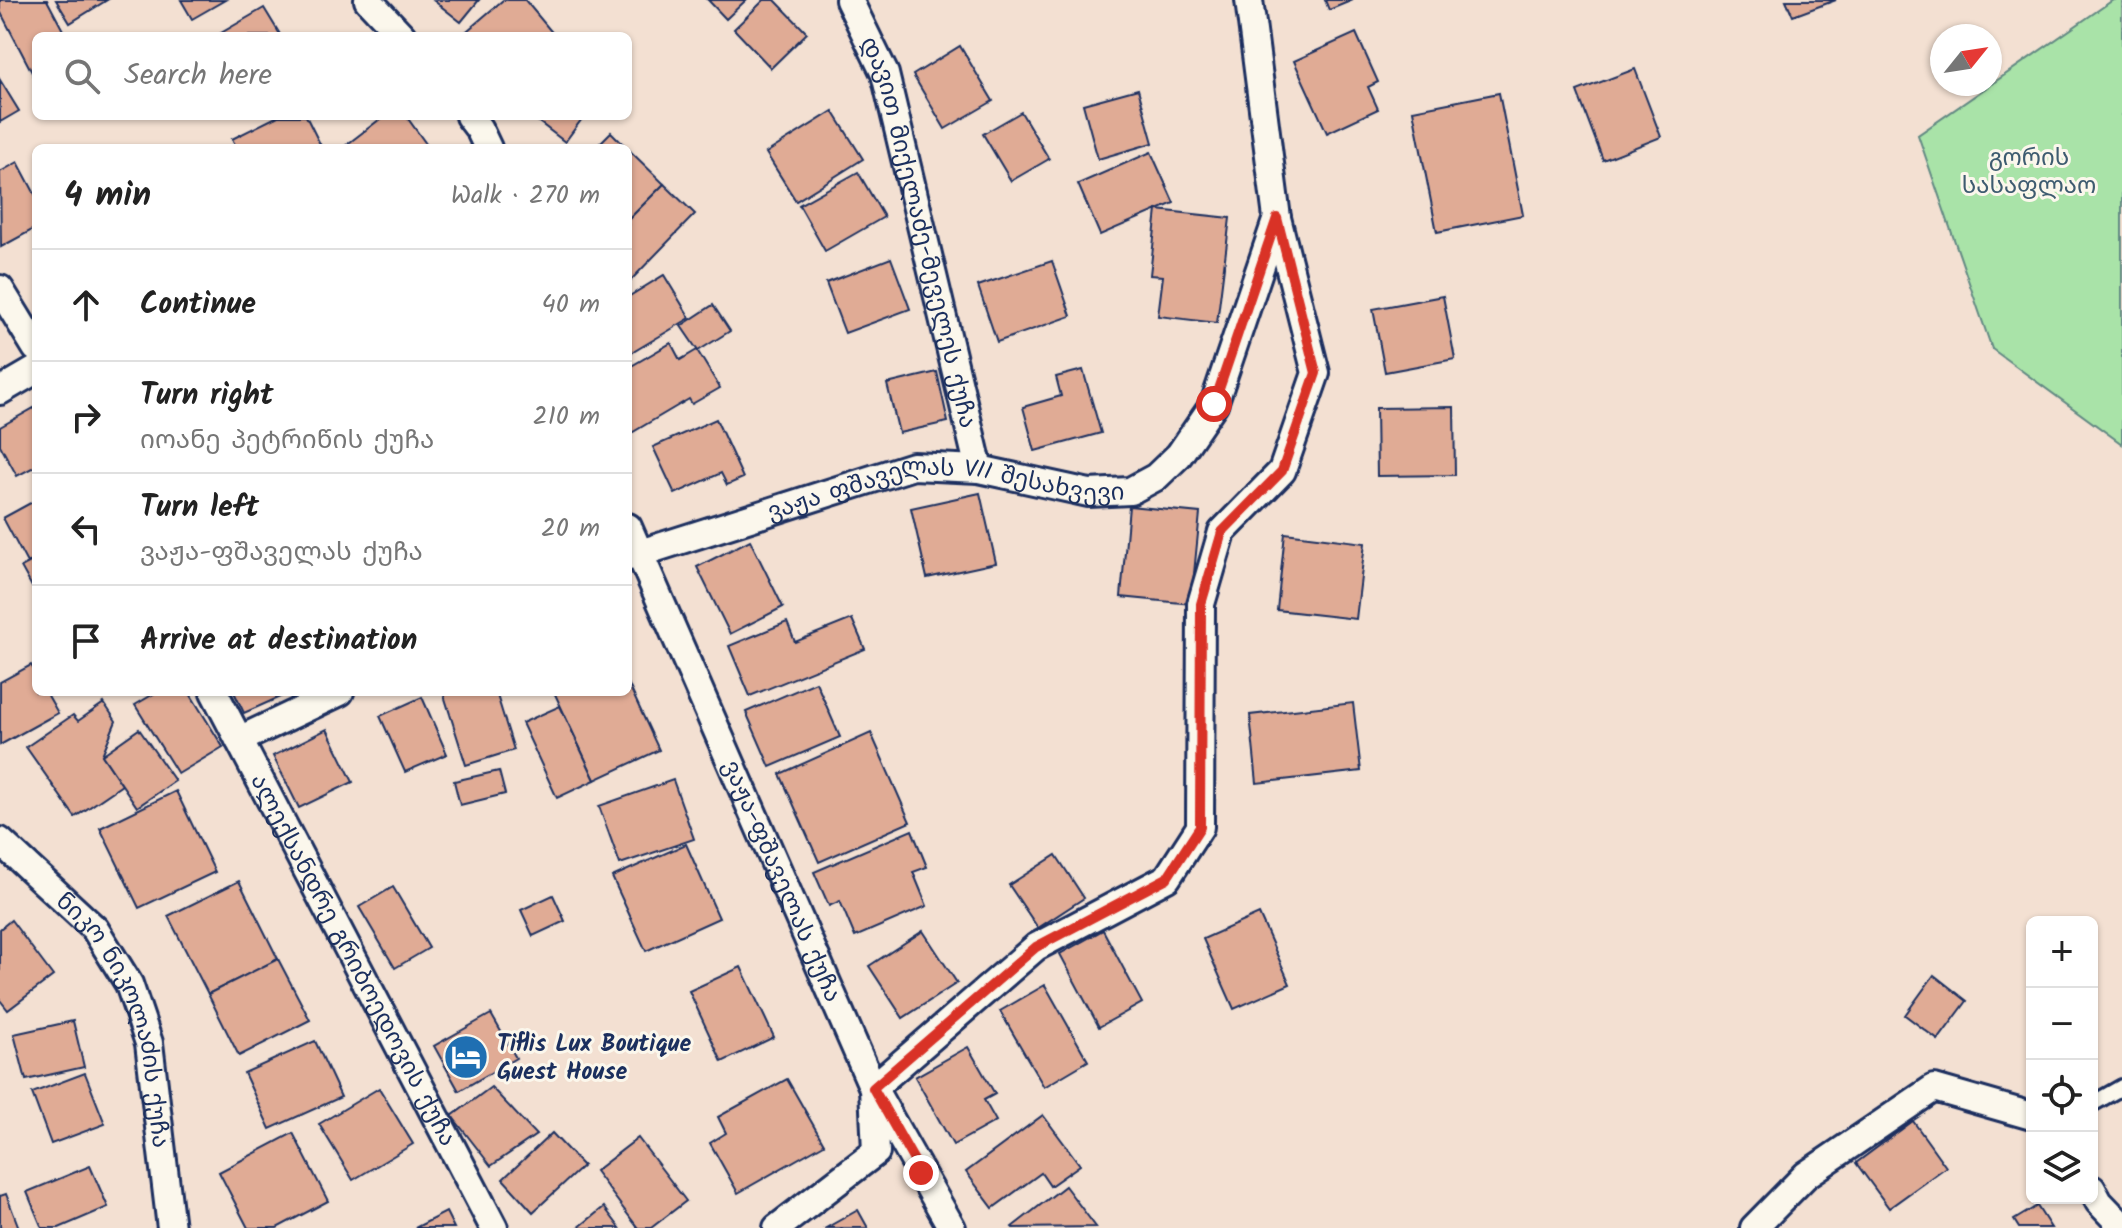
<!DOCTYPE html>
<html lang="en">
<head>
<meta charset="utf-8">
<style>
	body { margin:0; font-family:Kalam,"Noto Sans Georgian",sans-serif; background:#f6f6f6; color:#222 }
	.controls { position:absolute; right:24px; bottom:24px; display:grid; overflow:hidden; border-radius:12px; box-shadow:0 2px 6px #0004 }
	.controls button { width:72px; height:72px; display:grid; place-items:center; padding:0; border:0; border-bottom:2px solid #e0e0e0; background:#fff; color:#222; font:40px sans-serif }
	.compass { position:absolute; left:1930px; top:24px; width:72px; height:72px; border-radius:50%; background:#fff; box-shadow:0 2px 6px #0004; rotate:60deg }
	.stop { position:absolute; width:24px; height:24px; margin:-18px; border:6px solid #d93025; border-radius:50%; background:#fff }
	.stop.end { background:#d93025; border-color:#fff; box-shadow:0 2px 8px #0008 }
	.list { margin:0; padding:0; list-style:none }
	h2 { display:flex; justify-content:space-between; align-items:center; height:104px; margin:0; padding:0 32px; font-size:34px }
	h2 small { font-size:26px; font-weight:400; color:#767676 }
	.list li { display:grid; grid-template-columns:52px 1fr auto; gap:24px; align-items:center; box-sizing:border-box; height:112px; padding:0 32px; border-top:2px solid #e0e0e0 }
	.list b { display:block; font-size:30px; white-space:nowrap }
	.list p { margin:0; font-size:26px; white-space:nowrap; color:#767676 }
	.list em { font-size:26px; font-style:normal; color:#767676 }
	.icon { flex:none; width:44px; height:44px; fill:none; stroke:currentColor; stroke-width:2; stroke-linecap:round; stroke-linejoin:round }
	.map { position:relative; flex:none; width:2122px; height:1228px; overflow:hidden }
	.search { position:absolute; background:#fff; box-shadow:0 2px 6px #0004; left:32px; top:32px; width:600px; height:88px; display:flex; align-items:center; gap:20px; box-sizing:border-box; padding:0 28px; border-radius:12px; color:#767676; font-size:30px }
	.panel { position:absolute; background:#fff; box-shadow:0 2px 6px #0004; left:32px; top:144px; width:600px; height:552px; border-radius:12px }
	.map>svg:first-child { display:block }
</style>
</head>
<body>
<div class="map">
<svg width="2122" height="1228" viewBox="0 0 2122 1228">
	<rect width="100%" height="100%" fill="#f3e0d2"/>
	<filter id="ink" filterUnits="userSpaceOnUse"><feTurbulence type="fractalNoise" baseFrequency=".0125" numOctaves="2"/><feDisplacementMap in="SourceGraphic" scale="16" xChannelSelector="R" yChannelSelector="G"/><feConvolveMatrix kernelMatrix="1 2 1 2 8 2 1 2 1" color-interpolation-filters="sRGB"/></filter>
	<g filter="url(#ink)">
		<path fill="#a9e3a8" stroke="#628983" stroke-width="2" d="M2113,0H2122V444L1992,349L1918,135Z"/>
		<g fill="#e0ab95" stroke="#1b2f5e" stroke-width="2">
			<path d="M0,0H47L66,36H36V80L0,11Z"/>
			<path d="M56,0H107L70,23Z"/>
			<path d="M181,0H225L192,19Z"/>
			<path d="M433,0H479L461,22Z"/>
			<path d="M503,0H525L555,36H461Z"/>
			<path d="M708,0H746L726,19Z"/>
			<path d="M764,0H775L807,33L771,68L734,29Z"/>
			<path d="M1325,0H1353L1329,10Z"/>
			<path d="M1786,0H1836L1793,16Z"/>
			<path d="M264,8L281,36H216Z"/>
			<path d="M1356,33L1378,82L1368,87L1378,109L1327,133L1294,61Z"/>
			<path d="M960,46L993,101L945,129L913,75Z"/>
			<path d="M1635,69L1661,137L1603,160L1577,91Z"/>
			<path d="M0,80L19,111L0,122Z"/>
			<path d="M1138,89L1153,143L1098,159L1083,104Z"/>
			<path d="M1499,93L1523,215L1437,232L1413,110Z"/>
			<path d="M833,111L863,159L796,201L766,153Z"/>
			<path d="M1021,112L1049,159L1011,181L983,134Z"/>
			<path d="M278,116H306L322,148H237L232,139Z"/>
			<path d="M384,116H406L429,148H346L345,146Z"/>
			<path d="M531,116H584L565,142Z"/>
			<path d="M611,132L627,148H595Z"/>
			<path d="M628,149L664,184L628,220Z"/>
			<path d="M1151,152L1174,203L1100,235L1078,184Z"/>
			<path d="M18,162L36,196V228L1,247L0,172Z"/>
			<path d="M858,172L884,217L825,251L799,205Z"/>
			<path d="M664,184L695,214L630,281L628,220Z"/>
			<path d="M1157,210L1230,218L1217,323L1158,316L1163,276L1150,275Z"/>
			<path d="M891,258L910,309L845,333L826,283Z"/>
			<path d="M1052,261L1071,316L997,342L978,286Z"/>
			<path d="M664,275L690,318L628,355V297Z"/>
			<path d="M1443,296L1455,359L1385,372L1373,309Z"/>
			<path d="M713,305L730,331L698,351L681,326Z"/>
			<path d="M671,343L680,360L697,350L720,388L692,404L689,399L628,435V368Z"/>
			<path d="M1083,370L1101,433L1035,451L1023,407L1061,396L1056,377Z"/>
			<path d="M937,372L948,422L899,433L887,384Z"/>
			<path d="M1454,407L1455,475L1377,476L1376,408Z"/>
			<path d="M34,408L36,412V466L17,476L0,445V427Z"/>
			<path d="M716,419L743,478L727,485L721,473L675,494L653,447Z"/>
			<path d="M980,493L996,563L927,578L911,508Z"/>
			<path d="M36,500V559L27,563L3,518Z"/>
			<path d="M1129,506L1200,513L1191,604L1121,597Z"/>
			<path d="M1285,533L1365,543L1356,619L1277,610Z"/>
			<path d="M750,540L783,607L730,634L697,567Z"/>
			<path d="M36,559V594L21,567Z"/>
			<path d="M852,619L865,649L750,696L729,646L787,622L795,642Z"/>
			<path d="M31,665L36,673V692H46L58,713L0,745V682Z"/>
			<path d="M816,682L840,737L770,767L746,712Z"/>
			<path d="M628,683L659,750L595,780L554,692H628Z"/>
			<path d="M157,692H189L223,747L178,774L135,705Z"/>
			<path d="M234,692H291L244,713Z"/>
			<path d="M443,692H496L514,750L466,765Z"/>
			<path d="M422,697L447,754L405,772L380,716Z"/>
			<path d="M104,703L116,721L102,755L122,785L75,817L26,747L73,715L78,721Z"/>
			<path d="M1353,703L1361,771L1257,783L1250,715Z"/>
			<path d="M560,706L595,780L557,798L522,723Z"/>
			<path d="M139,729L175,781L137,807L102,755Z"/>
			<path d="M327,729L353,782L299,808L273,756Z"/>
			<path d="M871,733L910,822L819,862L780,774Z"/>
			<path d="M499,771L505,794L460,805L454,781Z"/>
			<path d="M673,780L694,839L620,864L599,806Z"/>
			<path d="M176,791L215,872L139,908L100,828Z"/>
			<path d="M912,830L927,867L913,872L927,906L855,937L840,901L829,906L814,872Z"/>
			<path d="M686,844L719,918L646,951L612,877Z"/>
			<path d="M1056,855L1084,898L1038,928L1009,885Z"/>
			<path d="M239,881L278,959L208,994L168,916Z"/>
			<path d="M393,887L429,948L395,968L359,907Z"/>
			<path d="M553,895L565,921L533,936L521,910Z"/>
			<path d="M1259,914L1290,984L1234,1009L1203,939Z"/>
			<path d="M11,920L53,976L8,1010L0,1000V929Z"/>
			<path d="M1103,930L1142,1003L1099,1027L1060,954Z"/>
			<path d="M923,931L957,983L903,1018L869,966Z"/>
			<path d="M278,959L310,1020L239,1056L208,994Z"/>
			<path d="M741,967L774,1037L722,1062L689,991Z"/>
			<path d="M1934,975L1967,1001L1938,1040L1905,1015Z"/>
			<path d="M1045,985L1088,1061L1044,1087L1000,1011Z"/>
			<path d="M491,1014L516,1058L459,1091L434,1046Z"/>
			<path d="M73,1021L84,1067L26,1080L14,1034Z"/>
			<path d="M315,1041L341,1097L270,1129L244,1073Z"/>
			<path d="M968,1047L995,1094L984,1100L996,1121L953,1145L915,1077Z"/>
			<path d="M85,1073L105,1124L51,1144L32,1093Z"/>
			<path d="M787,1079L824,1144L738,1193L710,1143L726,1133L718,1117Z"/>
			<path d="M491,1087L536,1135L491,1166L452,1116Z"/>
			<path d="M379,1088L413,1144L353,1180L319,1124Z"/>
			<path d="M1043,1115L1080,1165L1050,1186L1041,1173L993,1208L966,1172Z"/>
			<path d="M1913,1121L1946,1167L1889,1208L1856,1163Z"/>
			<path d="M293,1133L328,1201L277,1228H248L219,1172Z"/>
			<path d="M552,1133L583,1166L533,1212L503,1179Z"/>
			<path d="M638,1138L686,1201L651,1228H638L595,1171Z"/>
			<path d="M90,1166L108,1207L59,1228H42L27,1192Z"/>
			<path d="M1065,1186L1096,1227L1013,1228L1012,1227Z"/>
			<path d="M6,1194L19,1228H0V1196Z"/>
			<path d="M2037,1206L2051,1228H2019L2014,1220Z"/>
			<path d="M604,1207L620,1228H578Z"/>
			<path d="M858,1210L868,1228H826Z"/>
			<path d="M446,1212L454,1228H415Z"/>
		</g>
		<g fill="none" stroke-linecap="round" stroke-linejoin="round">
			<g stroke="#1b2f5e" stroke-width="20">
				<path id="lane" d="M2092,1104L2122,1087"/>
			</g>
			<g stroke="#1b2f5e" stroke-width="32">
				<g id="street">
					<path d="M368,0L402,36"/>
					<path id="s1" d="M849,0L885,74L979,469"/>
					<path d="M469,116L479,129L488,148"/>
					<path d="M0,289L36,348"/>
					<path d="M0,391L36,370"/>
					<path id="s2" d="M628,527L873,1088L952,1228"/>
					<path id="s3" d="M628,557L913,466L979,469L1089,493L1130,491L1156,477L1179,455L1214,404L1277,218"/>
					<path id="s4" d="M214,692L494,1228"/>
					<path d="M239,740L340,692"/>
					<path id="s5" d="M0,841L95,929L129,984L149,1043L171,1228"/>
					<path d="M2092,1189L2099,1202L2122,1226"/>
					<path d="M777,1228L876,1152L873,1088L1036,947L1167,878L1200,827L1201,604L1222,532L1282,471L1316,373L1277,218L1249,0"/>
					<path d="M1754,1228L1806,1175L1934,1088L2032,1116"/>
				</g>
			</g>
			<use href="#lane" stroke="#fbf7ec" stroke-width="14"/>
			<use href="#street" stroke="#fbf7ec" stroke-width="26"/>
		</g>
	</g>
	<g fill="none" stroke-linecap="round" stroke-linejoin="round" filter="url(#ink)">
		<path stroke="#d93025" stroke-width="10" d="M921,1173L873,1088L1036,947L1167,878L1200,827L1201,604L1222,532L1282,471L1316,373L1277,218L1214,404"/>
	</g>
	<defs>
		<g id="hotel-disc" transform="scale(2.3)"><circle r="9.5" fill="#1f6fb2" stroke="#fbf7ec"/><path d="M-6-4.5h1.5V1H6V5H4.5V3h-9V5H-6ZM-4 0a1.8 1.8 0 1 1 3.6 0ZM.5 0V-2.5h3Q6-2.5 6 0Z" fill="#fff"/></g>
	</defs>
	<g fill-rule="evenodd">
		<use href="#hotel-disc" x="466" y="1057"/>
	</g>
	<g text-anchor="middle" stroke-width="6" stroke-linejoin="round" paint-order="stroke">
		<g font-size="24" fill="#3e5c70" stroke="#fbf7ec">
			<text x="2029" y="165">გორის<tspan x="2029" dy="28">სასაფლაო</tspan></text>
		</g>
		<g font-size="24" fill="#1b2f5e" stroke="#fbf7ec">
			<text dy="8" stroke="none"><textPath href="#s1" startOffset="244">დავით მიქელაძე-მეველეს ქუჩა</textPath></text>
			<text dy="8" stroke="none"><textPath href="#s3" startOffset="330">ვაჟა ფშაველას VII შესახვევი</textPath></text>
			<text dy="8" stroke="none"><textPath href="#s2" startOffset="386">ვაჟა-ფშაველას ქუჩა</textPath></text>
			<text dy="8" stroke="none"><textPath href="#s4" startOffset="302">ალექსანდრე გრიბოედოვის ქუჩა</textPath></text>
			<text dy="8" stroke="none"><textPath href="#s5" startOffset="222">ნიკო ნიკოლაძის ქუჩა</textPath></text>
		</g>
		<g font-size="24" font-weight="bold" fill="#1b2f5e" stroke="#fbf7ec" text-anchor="start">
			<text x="497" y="1051">Tiflis Lux Boutique<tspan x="497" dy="28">Guest House</tspan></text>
		</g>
	</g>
</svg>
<div class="controls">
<button>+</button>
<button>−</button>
<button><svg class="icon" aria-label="locate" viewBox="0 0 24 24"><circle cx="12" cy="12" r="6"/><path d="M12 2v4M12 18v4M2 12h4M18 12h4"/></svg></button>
<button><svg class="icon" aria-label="layers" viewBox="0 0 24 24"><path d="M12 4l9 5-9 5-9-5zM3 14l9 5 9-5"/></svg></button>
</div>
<svg class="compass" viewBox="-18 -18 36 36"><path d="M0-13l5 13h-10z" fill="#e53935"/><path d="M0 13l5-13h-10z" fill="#767676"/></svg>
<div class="stop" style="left:1214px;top:404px"></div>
<div class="stop end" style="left:921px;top:1173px"></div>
<div class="search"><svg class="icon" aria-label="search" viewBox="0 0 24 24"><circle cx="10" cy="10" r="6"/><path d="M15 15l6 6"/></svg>Search here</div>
<section class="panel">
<h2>4 min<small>Walk · 270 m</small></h2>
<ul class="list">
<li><svg class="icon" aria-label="ahead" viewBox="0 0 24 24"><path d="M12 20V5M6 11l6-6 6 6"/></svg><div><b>Continue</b></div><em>40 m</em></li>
<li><svg class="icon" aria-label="right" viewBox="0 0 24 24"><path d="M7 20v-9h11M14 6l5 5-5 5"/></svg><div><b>Turn right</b><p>იოანე პეტრიწის ქუჩა</p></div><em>210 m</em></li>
<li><svg class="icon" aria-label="left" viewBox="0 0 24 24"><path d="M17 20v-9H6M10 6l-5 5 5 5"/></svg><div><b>Turn left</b><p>ვაჟა-ფშაველას ქუჩა</p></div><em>20 m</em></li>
<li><svg class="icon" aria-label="arrive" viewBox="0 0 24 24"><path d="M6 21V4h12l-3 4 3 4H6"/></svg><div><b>Arrive at destination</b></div></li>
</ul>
</section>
</div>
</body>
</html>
